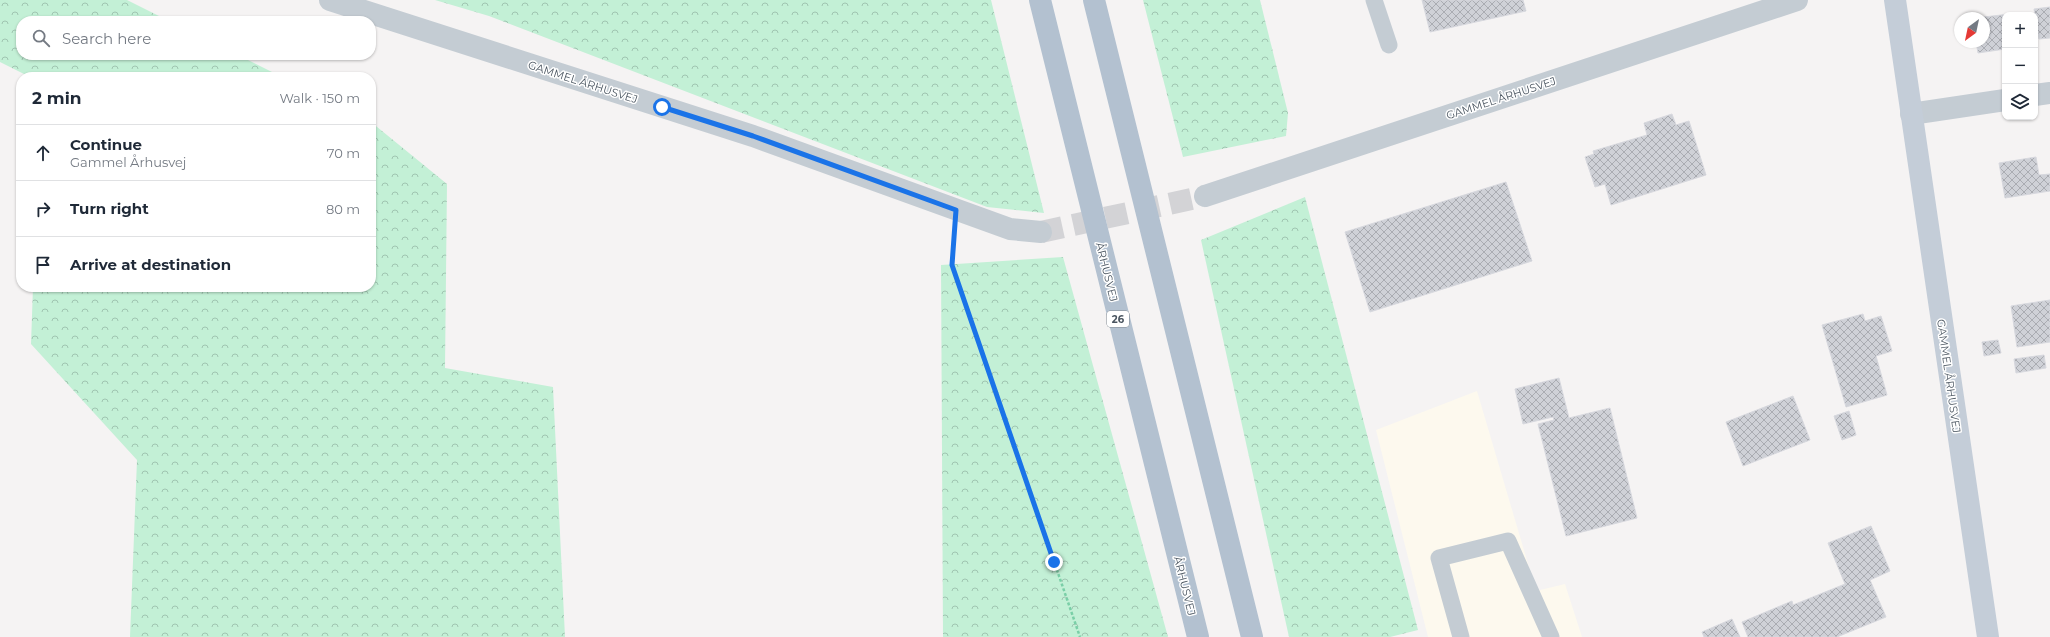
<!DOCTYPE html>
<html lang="en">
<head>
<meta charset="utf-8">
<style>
	body { margin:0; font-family:Montserrat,sans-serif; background:#f2f2f3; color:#1f2937 }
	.controls { position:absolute; right:12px; top:12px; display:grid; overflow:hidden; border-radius:8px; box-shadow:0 1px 3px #0004 }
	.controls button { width:36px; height:36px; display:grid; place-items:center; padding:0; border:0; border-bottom:1px solid #e0e1e3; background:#fff; color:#1f2937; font:20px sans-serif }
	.compass { position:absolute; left:1954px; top:12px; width:36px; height:36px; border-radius:50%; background:#fff; box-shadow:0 1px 3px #0004; rotate:213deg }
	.stop { position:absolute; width:12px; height:12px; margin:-9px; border:3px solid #1a73e8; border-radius:50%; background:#fff }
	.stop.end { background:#1a73e8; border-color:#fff; box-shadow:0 1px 4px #0008 }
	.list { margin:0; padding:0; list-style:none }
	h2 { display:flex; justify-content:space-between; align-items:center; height:52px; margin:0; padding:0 16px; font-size:17px }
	h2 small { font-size:13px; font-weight:400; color:#747a83 }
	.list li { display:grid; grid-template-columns:26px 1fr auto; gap:12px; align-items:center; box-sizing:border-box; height:56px; padding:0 16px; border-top:1px solid #e0e1e3 }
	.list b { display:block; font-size:15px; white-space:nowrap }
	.list p { margin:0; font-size:13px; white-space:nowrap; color:#747a83 }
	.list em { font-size:13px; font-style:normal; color:#747a83 }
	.icon { flex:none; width:22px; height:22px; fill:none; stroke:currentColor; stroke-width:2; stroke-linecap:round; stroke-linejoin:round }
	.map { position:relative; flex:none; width:2050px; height:637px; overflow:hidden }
	.search { position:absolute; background:#fff; box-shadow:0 1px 3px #0004; left:16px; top:16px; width:360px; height:44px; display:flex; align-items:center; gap:10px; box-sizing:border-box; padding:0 14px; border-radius:16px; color:#747a83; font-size:15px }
	.panel { position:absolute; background:#fff; box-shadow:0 1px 3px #0004; left:16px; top:72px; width:360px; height:220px; border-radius:16px }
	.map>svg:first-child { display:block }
</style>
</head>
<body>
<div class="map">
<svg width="2050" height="637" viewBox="0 0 2050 637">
	<defs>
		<pattern id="forest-crowns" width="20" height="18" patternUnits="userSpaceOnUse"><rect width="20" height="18" fill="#c3f0d6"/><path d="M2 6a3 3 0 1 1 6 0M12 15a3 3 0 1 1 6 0" fill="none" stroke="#a0c5b1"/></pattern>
		<pattern id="building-cross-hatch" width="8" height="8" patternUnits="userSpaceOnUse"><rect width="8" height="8" fill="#cfd1d7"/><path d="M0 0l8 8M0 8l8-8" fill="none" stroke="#aaacb2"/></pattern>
	</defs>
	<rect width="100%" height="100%" fill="#f5f3f3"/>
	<path fill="#fdf9ee" d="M1477,391L1536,591L1565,584L1582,637H1428L1376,430Z"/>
	<g fill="url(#forest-crowns)">
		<path d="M0,0H127L169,21H21V55H238L282,77H30L0,62Z"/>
		<path d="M435,0H991L1044,213L987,207L489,16Z"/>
		<path d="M1143,0H1260L1288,113L1286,136L1183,157Z"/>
		<path d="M371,122L447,184L445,368L553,387L565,637H130L137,460L31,344L33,287H371Z"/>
		<path d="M1305,197L1418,630L1390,637H1289L1201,240Z"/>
		<path d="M1063,257L1168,637H943L941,265Z"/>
	</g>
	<g fill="url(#building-cross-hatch)" stroke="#d7d8de">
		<path d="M1422,0H1523L1526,11L1430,32Z"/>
		<path d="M2050,7V38L2039,39L2034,9Z"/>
		<path d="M2010,14L2005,15V49L1978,53L1976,42H1984V18H1975Z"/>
		<path d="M1672,114L1676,125L1689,121L1706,175L1611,205L1605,184L1595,187L1585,157L1594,154L1593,151L1647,135L1644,123Z"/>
		<path d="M2036,157L2039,175L2050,174V191L2005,198L1999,163Z"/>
		<path d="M1506,182L1532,261L1370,312L1345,232Z"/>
		<path d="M2050,300V342L2017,347L2011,306Z"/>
		<path d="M1863,314L1865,321L1881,316L1892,351L1876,356L1887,395L1846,407L1822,325Z"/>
		<path d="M1998,340L2001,353L1984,356L1982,342Z"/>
		<path d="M2044,355L2046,368L2016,373L2014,359Z"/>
		<path d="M1559,378L1569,418L1610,408L1637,518L1566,536L1538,424L1554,420L1553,417L1523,424L1515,389Z"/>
		<path d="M1793,396L1810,440L1743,466L1726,422Z"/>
		<path d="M1849,411L1856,435L1842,440L1834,416Z"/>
		<path d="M1871,526L1890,571L1870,580L1886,617L1837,637H1748L1742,622L1792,601L1793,605L1845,584L1828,543Z"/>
		<path d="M1732,619L1740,637H1704L1702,632Z"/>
	</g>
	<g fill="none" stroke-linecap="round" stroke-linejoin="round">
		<path stroke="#d3d3d6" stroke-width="22" stroke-dasharray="22 11" stroke-linecap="butt" d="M1041,232L1205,196"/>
		<path stroke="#7acfa7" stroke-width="2.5" stroke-dasharray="3 2" stroke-linecap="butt" d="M954,237L952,265L1080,637"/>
		<g stroke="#c4ccd3" stroke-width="17">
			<path d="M1374,0L1389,45"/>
			<path d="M1461,637L1439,558L1508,541L1551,637"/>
		</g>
		<g stroke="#c4ccd3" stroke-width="22">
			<path d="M330,0L753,136L1010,229L1041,232"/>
			<path d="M2035,95L2050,93"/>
			<path d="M1911,114L2005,100"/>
			<path d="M1205,196L1797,0"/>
		</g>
		<path stroke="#c4cdd8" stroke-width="22" d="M1895,0L1988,637"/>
		<g stroke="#b3c1d0" stroke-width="22">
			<path d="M1040,0L1198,637"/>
			<path d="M1094,0L1252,637"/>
		</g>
	</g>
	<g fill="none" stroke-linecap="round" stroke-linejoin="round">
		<path stroke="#1a73e8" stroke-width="5" d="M662,107L753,136L956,210L952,265L1054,562"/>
	</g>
	<g text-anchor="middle" stroke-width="3" stroke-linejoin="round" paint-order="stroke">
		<rect fill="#fff" stroke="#808890" stroke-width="1" x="1107" y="311" width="22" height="16" rx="3"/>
		<g font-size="10" font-weight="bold" fill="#4a5560">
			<text x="1118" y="323">26</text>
		</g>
		<g font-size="11" fill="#4a5560" stroke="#fff">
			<text transform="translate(583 82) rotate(18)" y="4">GAMMEL ÅRHUSVEJ</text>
			<text transform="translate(1501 98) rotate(-18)" y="4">GAMMEL ÅRHUSVEJ</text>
			<text transform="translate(1107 272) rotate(76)" y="4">ÅRHUSVEJ</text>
			<text transform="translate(1949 376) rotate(82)" y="4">GAMMEL ÅRHUSVEJ</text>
			<text transform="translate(1185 586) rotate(76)" y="4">ÅRHUSVEJ</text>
		</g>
	</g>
</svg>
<div class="controls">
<button>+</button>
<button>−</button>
<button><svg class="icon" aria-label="layers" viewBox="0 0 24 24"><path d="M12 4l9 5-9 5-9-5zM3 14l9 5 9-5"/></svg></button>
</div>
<svg class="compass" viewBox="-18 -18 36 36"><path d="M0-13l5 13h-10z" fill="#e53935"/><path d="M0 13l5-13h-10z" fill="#747a83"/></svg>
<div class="stop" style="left:662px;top:107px"></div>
<div class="stop end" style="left:1054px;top:562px"></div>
<div class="search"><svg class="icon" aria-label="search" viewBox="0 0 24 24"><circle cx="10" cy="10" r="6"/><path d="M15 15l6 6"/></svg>Search here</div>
<section class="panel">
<h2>2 min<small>Walk · 150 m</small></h2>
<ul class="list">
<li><svg class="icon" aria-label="ahead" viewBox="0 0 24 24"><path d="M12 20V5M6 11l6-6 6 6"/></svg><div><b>Continue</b><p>Gammel Århusvej</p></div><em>70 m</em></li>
<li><svg class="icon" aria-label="right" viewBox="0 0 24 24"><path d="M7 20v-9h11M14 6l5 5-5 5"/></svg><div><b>Turn right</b></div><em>80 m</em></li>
<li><svg class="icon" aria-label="arrive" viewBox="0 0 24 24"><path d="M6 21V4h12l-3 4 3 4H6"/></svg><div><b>Arrive at destination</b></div></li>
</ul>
</section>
</div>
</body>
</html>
